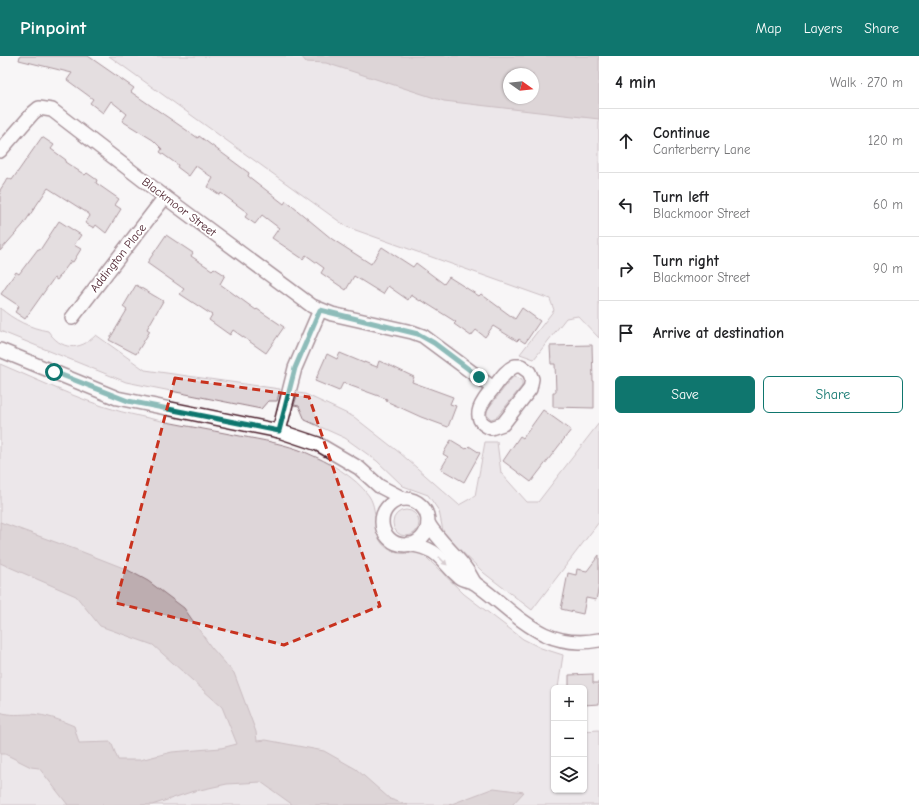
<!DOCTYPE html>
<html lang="en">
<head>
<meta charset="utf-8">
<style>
	body { margin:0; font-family:"Comic Neue",sans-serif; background:#f2f2f2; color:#202124 }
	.controls { position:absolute; right:12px; bottom:12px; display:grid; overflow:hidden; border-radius:6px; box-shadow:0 1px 3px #0004 }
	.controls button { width:36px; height:36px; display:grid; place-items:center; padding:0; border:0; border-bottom:1px solid #e0e0e0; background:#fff; color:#202124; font:20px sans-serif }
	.compass { position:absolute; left:503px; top:12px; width:36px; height:36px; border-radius:50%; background:#fff; box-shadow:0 1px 3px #0004; rotate:105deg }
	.stop { position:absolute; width:12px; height:12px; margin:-9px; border:3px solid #0f766e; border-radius:50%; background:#fff }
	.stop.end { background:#0f766e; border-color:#fff; box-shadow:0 1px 4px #0008 }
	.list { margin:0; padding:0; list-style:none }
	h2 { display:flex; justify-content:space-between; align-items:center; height:52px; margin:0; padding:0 16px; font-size:17px }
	h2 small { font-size:13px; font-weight:400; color:#757577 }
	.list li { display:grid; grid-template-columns:26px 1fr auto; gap:12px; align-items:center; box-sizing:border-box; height:64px; padding:0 16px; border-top:1px solid #e0e0e0 }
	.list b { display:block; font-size:15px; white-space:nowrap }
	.list p { margin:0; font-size:13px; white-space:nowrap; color:#757577 }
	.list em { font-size:13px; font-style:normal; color:#757577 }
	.actions { display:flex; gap:8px; padding:12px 16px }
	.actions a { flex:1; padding:9px 0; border:1px solid #0f766e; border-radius:6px; text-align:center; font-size:14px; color:#0f766e }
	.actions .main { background:#0f766e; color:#fff }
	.icon { flex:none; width:22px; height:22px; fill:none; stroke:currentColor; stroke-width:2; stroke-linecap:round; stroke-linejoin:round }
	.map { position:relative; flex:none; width:599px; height:749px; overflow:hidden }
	header { display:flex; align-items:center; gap:24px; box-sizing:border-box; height:56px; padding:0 20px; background:#0f766e; color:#fff }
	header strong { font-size:19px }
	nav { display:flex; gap:22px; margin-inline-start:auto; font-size:14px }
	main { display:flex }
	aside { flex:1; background:#fff }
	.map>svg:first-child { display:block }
</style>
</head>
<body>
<header>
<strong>Pinpoint</strong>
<nav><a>Map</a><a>Layers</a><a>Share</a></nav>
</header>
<main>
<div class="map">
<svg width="599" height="749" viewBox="0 0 599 749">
	<rect width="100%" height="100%" fill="#f8f6f7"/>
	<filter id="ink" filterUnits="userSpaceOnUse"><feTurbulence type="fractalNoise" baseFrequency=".025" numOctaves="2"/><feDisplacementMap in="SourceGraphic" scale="8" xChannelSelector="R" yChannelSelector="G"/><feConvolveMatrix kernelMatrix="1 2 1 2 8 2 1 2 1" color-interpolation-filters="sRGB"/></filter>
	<g filter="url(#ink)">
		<g fill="#ded6d9" stroke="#947a82" fill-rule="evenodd">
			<path d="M109,0H599V282L578,260L566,262L534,303L520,298L554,254L550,243L347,171ZM509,18H533V42H509Z"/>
			<path d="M0,252C14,264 30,272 48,275C61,294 79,296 96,279L145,314L280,333L277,345H268L261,353L126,326L0,275Z"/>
			<path d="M0,308C45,327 91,350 139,360C172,368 206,373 240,380C262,384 286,388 307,397C328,406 355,420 369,440C381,458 368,484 392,495C404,501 416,494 428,498L426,501L464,538L523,583L541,592L563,599L558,632H554V734H584V675L599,674V749H0Z"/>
			<path d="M515,320L522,324V330L497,361L491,363L487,359V354L512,322Z"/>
			<path d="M298,337L305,338L354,361L400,397L459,449L475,440L485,386H497L501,417L527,446H538L599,367V466L532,554L484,517L456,490L443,475L439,455L428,439L403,430L377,405L345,382L305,364L299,350L294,349Z"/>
			<circle cx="406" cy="467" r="13"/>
		</g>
		<g fill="#bdadb0" stroke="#8f747b" fill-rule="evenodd">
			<path d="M301,0H599V63L444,45L326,7L306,6ZM509,18H533V42H509Z"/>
			<path d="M0,466L80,495L126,513L148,525L184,552L211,591L234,617L256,676L257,685L266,684L324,695L356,713L390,743L408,749H293L261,726L227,728L191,736L152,749H68L39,712L31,711L5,698H0V656C10,660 21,658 31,658C47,659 60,664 74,670L79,687L111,686L118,704H140L172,696L221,692L237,688L222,651L153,589L100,570L76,540L0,507Z"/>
			<path d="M494,732L524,736L512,749H449Z"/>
		</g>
		<g fill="#cdc1c4" stroke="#4a1f2b">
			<path d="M20,0H88L134,32L131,36L198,82L199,80L249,117L248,120L284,148L286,145L332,183L371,208L382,191L413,211L416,207L444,228L449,221L479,240L481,238L515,263L522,252L540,265L525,287L519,283L517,285L493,270L485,281L476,274L471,280L454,268L456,266L421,244L420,245L411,239L408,244L388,230L383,238L354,220L346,234L321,217L324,212L306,199L303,203L272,182L279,172L262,159L255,168L245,161L248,157L221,137L220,139L208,131L213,122L196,110L189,120L177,111L178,109L160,96L162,93L153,84L122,65L127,58L111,45L103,57L90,47L93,43L67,24L72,17L19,4Z"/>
			<path d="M42,81L54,89L51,93L66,104L65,106L85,119L87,117L97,124L96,127L119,143L115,149L121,153L106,177L96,169L94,172L85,167L90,160L89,158L48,132L23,169L0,195V134L8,122L12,124Z"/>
			<path d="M59,165L81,179L74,189L81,193L73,206L71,205L57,224L54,222L25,263L15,256L19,250L1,238L16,216L19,218L38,193L40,194Z"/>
			<path d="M166,179L193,197L191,200L212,214L214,212L225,219L220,228L256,254L257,253L284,271L266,297L233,274L230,279L209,264L212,259L180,238L184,233L147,207Z"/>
			<path d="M136,229L163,245L147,273L150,275L136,298L109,284L127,254L123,251Z"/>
			<path d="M592,289L593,325H594V352L553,351V336H556L555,308H551L550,290Z"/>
			<path d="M340,297L364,307V306L377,311L379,305L391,310L414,321L412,326L453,341L450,348L456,350L448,371L421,361L386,345L387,343L343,327L339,335L315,325L327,298L337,303Z"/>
			<path d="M543,354L571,374L531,426L503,405L520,380L523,382Z"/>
			<path d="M451,384L466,393L469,390L480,397L464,426L441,413L448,401L443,398Z"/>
			<path d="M599,499V530L596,544L586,542L583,558L561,553L568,517L576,519L577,513L587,515Z"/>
			<path d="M593,618V627H599V648L584,649V632H569V619Z"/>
		</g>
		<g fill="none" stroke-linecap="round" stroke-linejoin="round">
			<g stroke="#4a1f2b" stroke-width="16">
				<g id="minor">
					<path d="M0,95L33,57L39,52L52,54L165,141L312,250L332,258L412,276L423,280L493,332"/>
					<path d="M72,262L165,141"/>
					<path d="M0,294L117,342L279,375L318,388L359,412L379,430L404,443"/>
					<path d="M515,310H521L529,316L532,323L530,333L503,368L491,372C467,363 484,343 495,330C501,322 506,314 515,310Z"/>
					<path d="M279,375L295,312L320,254"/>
					<circle cx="405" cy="466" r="23"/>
					<path d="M428,467C441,489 463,503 474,526"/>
					<path d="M409,488C441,494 438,502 459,521C464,525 471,524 476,528C517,557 542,595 599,584"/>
				</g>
			</g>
			<use href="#minor" stroke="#fff" stroke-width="13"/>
		</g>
		<defs><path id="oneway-solid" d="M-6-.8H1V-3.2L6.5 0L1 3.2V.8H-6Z"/></defs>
		<use fill="#ae9aa0" href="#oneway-solid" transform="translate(443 505) rotate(45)"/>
	</g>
	<g fill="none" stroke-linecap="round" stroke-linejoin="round" filter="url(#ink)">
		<path stroke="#0f766e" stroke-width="5" d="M54,316L128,345L279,375L295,312L320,254L418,278L434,287L479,321"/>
	</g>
	<path d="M0 0H599V749H0ZM175,322L309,341L380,550L284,589L116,547Z" fill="#f8f6f7" fill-opacity=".55" fill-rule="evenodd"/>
	<path fill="none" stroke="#c8321e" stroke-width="3" stroke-dasharray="8 5" stroke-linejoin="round" d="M175,322L309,341L380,550L284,589L116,547Z"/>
	<g text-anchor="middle" stroke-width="4" stroke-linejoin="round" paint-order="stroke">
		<g font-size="12" fill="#4a1f2b" stroke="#fff">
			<text transform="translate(179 151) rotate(37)" y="4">Blackmoor Street</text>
			<text transform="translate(118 202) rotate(-52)" y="4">Addington Place</text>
		</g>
	</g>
</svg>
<div class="controls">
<button>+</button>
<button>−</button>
<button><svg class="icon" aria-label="layers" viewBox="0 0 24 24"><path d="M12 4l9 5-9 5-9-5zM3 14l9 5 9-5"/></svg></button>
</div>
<svg class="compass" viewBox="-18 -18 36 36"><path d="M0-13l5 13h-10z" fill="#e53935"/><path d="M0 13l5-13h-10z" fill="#757577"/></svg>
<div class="stop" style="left:54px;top:316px"></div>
<div class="stop end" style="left:479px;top:321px"></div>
</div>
<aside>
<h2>4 min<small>Walk · 270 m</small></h2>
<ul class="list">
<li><svg class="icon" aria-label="ahead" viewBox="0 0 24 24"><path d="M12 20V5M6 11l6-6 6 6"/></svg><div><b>Continue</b><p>Canterberry Lane</p></div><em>120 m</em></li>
<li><svg class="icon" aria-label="left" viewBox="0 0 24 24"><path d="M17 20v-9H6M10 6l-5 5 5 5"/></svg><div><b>Turn left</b><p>Blackmoor Street</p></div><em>60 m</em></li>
<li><svg class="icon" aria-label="right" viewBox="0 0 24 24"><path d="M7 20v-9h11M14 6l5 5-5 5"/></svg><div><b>Turn right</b><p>Blackmoor Street</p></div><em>90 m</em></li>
<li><svg class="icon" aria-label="arrive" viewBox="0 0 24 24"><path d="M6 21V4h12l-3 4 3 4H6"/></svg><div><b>Arrive at destination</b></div></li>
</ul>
<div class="actions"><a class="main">Save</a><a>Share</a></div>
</aside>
</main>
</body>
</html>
